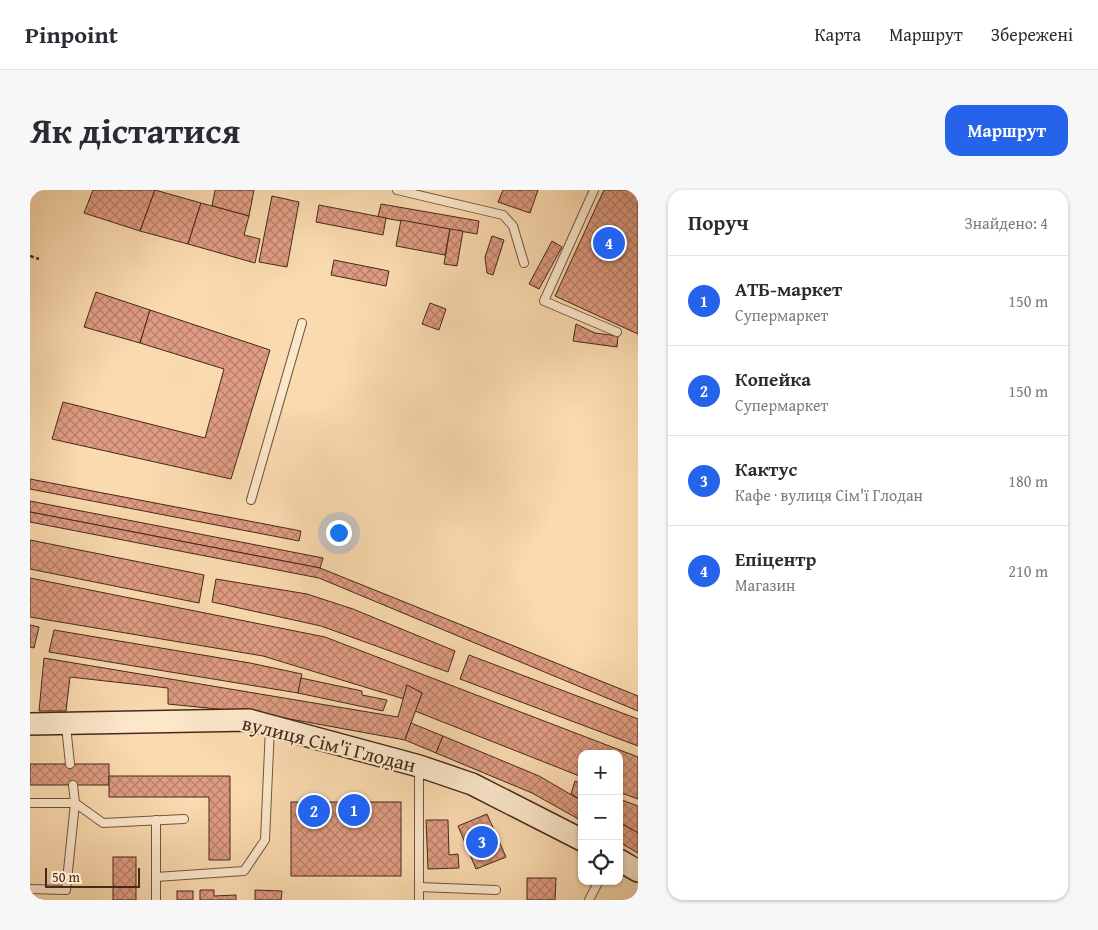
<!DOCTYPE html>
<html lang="uk">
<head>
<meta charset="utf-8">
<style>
	body { margin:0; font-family:"Gentium Book Plus",serif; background:#f7f7f7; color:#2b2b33 }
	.controls { position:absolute; right:15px; bottom:15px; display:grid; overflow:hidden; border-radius:10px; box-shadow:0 1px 4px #0004 }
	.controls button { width:45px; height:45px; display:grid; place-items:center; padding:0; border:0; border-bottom:1px solid #e1e1e2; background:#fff; color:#2b2b33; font:25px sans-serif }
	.scale { position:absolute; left:15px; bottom:12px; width:95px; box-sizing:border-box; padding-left:5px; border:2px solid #46291a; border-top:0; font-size:14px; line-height:18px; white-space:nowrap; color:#46291a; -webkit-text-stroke:4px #fce7cb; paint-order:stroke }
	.you { position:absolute; left:308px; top:342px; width:18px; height:18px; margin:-12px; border:4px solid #fff; border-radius:50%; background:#1a73e8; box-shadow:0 0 0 8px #1a73e833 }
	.badge { display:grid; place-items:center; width:32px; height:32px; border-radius:50%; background:#2563eb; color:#fff; font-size:16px; font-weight:700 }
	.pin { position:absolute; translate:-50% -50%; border:2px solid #fff; box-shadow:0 1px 5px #0006 }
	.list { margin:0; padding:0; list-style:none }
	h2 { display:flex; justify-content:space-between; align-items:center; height:65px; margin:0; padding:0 20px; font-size:21px }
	h2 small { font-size:16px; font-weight:400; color:#7c7c81 }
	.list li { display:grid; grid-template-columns:32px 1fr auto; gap:15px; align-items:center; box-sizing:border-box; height:90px; padding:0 20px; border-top:1px solid #e1e1e2 }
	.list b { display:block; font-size:19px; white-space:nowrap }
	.list p { margin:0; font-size:16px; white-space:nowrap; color:#7c7c81 }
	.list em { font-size:16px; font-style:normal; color:#7c7c81 }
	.icon { flex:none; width:28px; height:28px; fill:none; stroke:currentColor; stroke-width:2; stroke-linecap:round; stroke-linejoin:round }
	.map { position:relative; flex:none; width:608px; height:710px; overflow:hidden; border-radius:15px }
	header { display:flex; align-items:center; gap:30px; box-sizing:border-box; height:70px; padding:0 25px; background:#fff; border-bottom:1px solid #e1e1e2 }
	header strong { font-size:24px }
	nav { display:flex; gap:28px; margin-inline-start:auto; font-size:18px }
	.intro { display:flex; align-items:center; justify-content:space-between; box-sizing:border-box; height:120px; padding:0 30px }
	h1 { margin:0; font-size:35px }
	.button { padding:12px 22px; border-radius:15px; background:#2563eb; color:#fff; font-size:18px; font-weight:700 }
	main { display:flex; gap:30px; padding:0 30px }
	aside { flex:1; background:#fff; border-radius:15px; box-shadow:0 1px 4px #0004 }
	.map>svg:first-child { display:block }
</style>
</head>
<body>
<header>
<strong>Pinpoint</strong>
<nav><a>Карта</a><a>Маршрут</a><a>Збережені</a></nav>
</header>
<div class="intro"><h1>Як дістатися</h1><a class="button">Маршрут</a></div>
<main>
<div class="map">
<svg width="608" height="710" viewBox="0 0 608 710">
	<defs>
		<pattern id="building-cross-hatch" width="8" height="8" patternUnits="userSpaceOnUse" patternTransform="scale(1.25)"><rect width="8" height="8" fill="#e09c82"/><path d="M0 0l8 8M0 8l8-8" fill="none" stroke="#b77f6a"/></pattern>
	</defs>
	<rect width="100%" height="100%" fill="#fadaaf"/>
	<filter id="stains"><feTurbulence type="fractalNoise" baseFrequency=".004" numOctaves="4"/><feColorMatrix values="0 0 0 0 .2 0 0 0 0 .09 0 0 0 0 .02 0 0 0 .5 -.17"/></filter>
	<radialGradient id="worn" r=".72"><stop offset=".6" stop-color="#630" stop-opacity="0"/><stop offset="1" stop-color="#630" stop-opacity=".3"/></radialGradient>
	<g fill="url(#building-cross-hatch)" stroke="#46291a">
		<path d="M63,0H125L110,41L54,23Z"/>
		<path d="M125,0L171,13L158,54L110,41Z"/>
		<path d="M185,0H224L219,26L182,16Z"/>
		<path d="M473,0H508L500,23L468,12Z"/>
		<path d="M574,0H608V144L525,106Z"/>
		<path d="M242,6L269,12L257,77L229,72Z"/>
		<path d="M171,13L219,26L214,45L230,49L225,73L158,54Z"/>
		<path d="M351,14L449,31L447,44L348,27Z"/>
		<path d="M289,15L356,28L353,45L286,32Z"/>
		<path d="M371,30L420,39L415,65L366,56Z"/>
		<path d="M420,39L433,41L427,76L414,74Z"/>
		<path d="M462,46L474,50L463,85L457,83L455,67Z"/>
		<path d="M522,51L532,57L509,99L499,94Z"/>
		<path d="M304,70L359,81L356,96L301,85Z"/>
		<path d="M66,102L120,120L110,153L54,137Z"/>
		<path d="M400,113L416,119L409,140L392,134Z"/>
		<path d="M120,120L240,160L201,289L22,249L33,212L175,248L194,179L110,153Z"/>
		<path d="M546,134L565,143L588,146L587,157L543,151Z"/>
		<path d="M0,289L271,341L269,351L0,299Z"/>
		<path d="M0,311L293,368L290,378L0,322Z"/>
		<path d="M0,322L290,378L608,506V521L289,388L0,332Z"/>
		<path d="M0,350L174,385L169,413L0,379Z"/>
		<path d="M0,388L295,447L608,567V609L589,602V564H552V587L385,521L392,503L377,495L374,509L233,466L0,427Z"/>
		<path d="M186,389L277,404L323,419L425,461L418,482L291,436L182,412Z"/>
		<path d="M0,435L9,437L4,458L0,457Z"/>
		<path d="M24,440L220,473L272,484L268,503L19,462Z"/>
		<path d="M439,465L608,529V556L430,489Z"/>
		<path d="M14,468L368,527L377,495L392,503L375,550L227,523L138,514V498L40,487L36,521H9Z"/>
		<path d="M271,488L332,501V505L357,510L353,521L268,503Z"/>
		<path d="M381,533L413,546L406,563L375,550Z"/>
		<path d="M413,546L509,586L552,611V631L502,603L406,563Z"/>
		<rect x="0" y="574" width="79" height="21"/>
		<path d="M79,586H200V670H179V607H79Z"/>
		<path d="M545,591L552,594V611L541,604Z"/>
		<path d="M589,609L608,616V643L589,632Z"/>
		<rect x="261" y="612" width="110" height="74"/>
		<path d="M457,624L476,667L446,679L428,636Z"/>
		<path d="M396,630H418L419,665L428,664L429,678L398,679Z"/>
		<path d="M589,632L608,643V663L589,652Z"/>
		<rect x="83" y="667" width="23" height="43"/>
		<path d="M497,688H526L525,710H497Z"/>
		<path d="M170,700H184V706L206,705V710H170Z"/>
		<path d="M225,700L252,701L251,710H225Z"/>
		<rect x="147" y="701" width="16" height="9"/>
	</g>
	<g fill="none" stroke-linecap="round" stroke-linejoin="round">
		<g stroke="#73553f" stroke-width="10">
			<g id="lane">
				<path d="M367,0L473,25L483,36L494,73"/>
				<path d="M564,0L514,111L587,142"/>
				<path d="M221,310L272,133"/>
				<path d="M36,536L40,574"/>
				<path d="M0,613H45L73,633L154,629"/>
				<path d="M126,687L214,681L235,650L240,537"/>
				<path d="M389,697L466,700"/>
				<path d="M0,699L36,700L45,613L43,595"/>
				<path d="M126,710V630"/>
				<path d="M389,710V577"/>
				<path d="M559,710L569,691"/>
			</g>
		</g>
		<g stroke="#46291a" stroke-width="24">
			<g id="secondary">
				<path d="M0,534L219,530L389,576L442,594L552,650"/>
				<path d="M589,670L608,681"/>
			</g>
		</g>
		<path stroke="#46291a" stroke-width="2.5" stroke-dasharray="4 2.5" stroke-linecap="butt" d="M0,66L9,69"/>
		<use href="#lane" stroke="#fce7cb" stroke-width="8"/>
		<use href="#secondary" stroke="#fce7cb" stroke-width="21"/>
	</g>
	<g text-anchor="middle" stroke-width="4.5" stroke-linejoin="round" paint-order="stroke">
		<g font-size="20" fill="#46291a" stroke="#fce7cb">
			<text transform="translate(299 554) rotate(14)" y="7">вулиця Сім'ї Глодан</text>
		</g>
	</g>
	<rect width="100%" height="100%" filter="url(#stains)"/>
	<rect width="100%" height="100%" fill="url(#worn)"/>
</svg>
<div class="controls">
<button>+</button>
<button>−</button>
<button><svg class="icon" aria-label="locate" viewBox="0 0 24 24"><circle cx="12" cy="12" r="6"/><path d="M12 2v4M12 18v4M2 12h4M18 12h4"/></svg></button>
</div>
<div class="scale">50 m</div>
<div class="you"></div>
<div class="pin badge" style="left:324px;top:620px">1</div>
<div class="pin badge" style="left:284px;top:621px">2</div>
<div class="pin badge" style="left:452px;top:652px">3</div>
<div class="pin badge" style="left:579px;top:53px">4</div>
</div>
<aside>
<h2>Поруч<small>Знайдено: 4</small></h2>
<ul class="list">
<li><span class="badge">1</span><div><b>АТБ-маркет</b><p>Супермаркет</p></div><em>150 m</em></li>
<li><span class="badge">2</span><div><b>Копейка</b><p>Супермаркет</p></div><em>150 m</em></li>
<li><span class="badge">3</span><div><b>Кактус</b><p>Кафе · вулиця Сім'ї Глодан</p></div><em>180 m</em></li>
<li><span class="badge">4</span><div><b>Епіцентр</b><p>Магазин</p></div><em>210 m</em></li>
</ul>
</aside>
</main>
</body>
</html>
